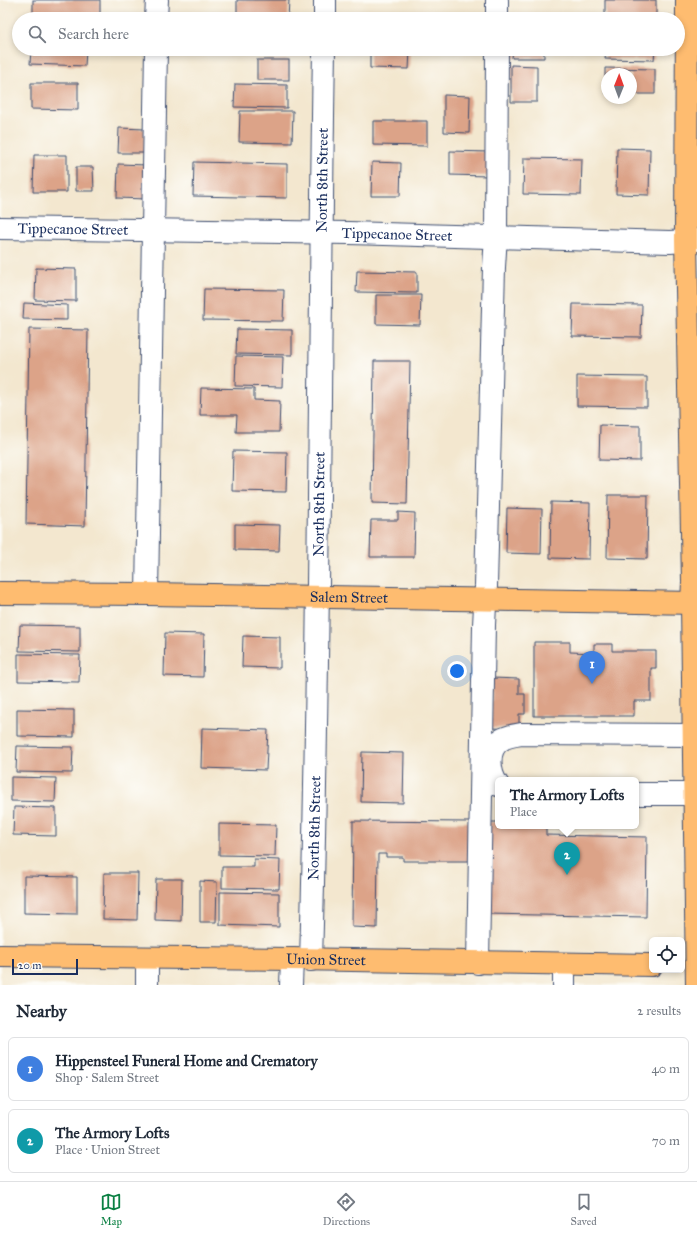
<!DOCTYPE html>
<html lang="en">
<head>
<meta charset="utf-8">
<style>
	body { margin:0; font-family:"IM FELL Great Primer",serif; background:#f2f2f3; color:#1f2937 }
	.controls { position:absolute; right:12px; bottom:12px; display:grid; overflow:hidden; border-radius:6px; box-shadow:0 2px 6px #0003 }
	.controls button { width:36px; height:36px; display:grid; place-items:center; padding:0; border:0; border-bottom:1px solid #e0e1e3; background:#fff; color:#1f2937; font:20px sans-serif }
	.compass { position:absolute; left:601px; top:68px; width:36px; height:36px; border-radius:50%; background:#fff; box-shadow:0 2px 6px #0003; rotate:1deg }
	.scale { position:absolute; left:12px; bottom:10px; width:66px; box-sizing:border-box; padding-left:4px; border:2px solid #1b2f5e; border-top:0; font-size:11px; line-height:14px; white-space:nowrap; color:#1b2f5e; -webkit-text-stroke:3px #fdfcf7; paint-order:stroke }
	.you { position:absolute; left:457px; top:671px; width:14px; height:14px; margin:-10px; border:3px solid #fff; border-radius:50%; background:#1a73e8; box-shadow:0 0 0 6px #1a73e833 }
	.badge { display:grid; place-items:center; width:26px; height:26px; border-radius:50%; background:#0b8043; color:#fff; font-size:13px; font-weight:700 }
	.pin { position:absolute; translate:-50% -33px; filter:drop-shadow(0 1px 2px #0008) }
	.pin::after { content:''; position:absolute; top:21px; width:14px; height:12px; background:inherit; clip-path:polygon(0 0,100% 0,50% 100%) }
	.popup { position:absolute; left:495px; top:777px; width:144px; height:52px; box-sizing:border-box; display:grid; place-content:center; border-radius:6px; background:#fff; filter:drop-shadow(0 1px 3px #0005); font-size:13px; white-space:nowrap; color:#747a83 }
	.popup b { font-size:15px; color:#1f2937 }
	.popup::after { content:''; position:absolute; left:50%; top:100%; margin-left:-8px; border:8px solid transparent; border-top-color:#fff }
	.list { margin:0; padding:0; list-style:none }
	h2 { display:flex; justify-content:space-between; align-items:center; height:52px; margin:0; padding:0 16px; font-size:17px }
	h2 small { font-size:13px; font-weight:400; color:#747a83 }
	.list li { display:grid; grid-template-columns:26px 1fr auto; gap:12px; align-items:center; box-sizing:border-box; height:64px; margin:0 8px 8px; padding:0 8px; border:1px solid #e0e1e3; border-radius:6px }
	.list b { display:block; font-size:15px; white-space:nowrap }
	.list p { margin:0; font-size:13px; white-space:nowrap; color:#747a83 }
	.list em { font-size:13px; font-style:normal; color:#747a83 }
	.icon { flex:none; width:22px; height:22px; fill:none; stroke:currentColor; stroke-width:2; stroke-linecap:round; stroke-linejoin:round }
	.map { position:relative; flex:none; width:697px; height:985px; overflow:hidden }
	.search { position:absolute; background:#fff; box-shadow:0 2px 6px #0003; left:12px; right:12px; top:12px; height:44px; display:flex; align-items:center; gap:10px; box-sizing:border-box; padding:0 14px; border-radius:22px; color:#747a83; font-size:15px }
	.sheet { height:196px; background:#fff }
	nav { display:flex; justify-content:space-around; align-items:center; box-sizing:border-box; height:56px; border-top:1px solid #e0e1e3; background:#fff; font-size:11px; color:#747a83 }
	nav a { display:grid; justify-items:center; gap:2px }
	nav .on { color:#0b8043 }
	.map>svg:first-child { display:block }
</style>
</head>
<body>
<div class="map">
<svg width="697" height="985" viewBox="0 0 697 985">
	<rect width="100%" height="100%" fill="#fdfcf7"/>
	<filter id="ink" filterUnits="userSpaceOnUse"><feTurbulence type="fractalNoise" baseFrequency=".025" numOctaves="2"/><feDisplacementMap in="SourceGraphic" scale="8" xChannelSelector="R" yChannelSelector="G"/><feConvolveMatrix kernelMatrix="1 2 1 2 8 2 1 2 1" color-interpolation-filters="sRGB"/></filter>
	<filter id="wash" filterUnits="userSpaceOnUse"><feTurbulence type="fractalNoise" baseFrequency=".012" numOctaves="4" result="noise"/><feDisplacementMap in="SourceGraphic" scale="16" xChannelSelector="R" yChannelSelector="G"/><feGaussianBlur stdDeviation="0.9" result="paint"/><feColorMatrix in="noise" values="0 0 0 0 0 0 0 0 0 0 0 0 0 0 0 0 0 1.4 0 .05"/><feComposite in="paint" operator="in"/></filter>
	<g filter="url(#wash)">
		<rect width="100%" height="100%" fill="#f3e7cf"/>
		<g id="blocks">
			<g fill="#dca388">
				<rect x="33" y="0" width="67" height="19"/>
				<path d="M237,0H289L288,19H237Z"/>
				<path d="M605,0H656V19L605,18Z"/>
				<path d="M31,49H86L85,66L30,64Z"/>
				<rect x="125" y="49" width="27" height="3"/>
				<path d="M370,49H410L409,69L370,68Z"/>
				<path d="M513,49H544V58H512Z"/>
				<path d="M606,49H655L654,60L605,59Z"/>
				<rect x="257" y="60" width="32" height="20"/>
				<path d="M511,65L537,66V102H511Z"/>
				<path d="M605,68L655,69V94H631V74H607V93H605Z"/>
				<path d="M31,83H78V110L31,109Z"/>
				<path d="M235,84L287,85V108L234,107Z"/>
				<path d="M444,95L470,96L469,133L444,132Z"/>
				<path d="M240,111H293L292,143L239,142Z"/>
				<path d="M373,121H427V146L373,145Z"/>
				<path d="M119,128L145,129L144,153H118Z"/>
				<path d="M617,148L650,149L649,195L616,194Z"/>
				<path d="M450,151L489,152L488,176L450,175Z"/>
				<path d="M34,155H67V192H33Z"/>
				<path d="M524,158L582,159L581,195L523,194Z"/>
				<path d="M194,162L287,164V198L193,196Z"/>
				<path d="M372,162L401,163L400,196H371Z"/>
				<path d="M118,164L147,165V199L117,198Z"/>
				<path d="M76,167H93L94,191H76Z"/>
				<path d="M36,268L76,269V301L35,300Z"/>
				<path d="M357,271L417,272V293L356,292Z"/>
				<path d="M204,289L284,290L283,321L203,320Z"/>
				<path d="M376,295H421L420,325L376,324Z"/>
				<path d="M24,303L67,305V320L23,319Z"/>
				<path d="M573,304L642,305L641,337L572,336Z"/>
				<path d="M29,329L88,330L85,526L26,524Z"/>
				<path d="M237,329L292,330V355L236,354Z"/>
				<path d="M236,356L283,357L282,387L235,386Z"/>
				<path d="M374,361H410L407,504L372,503Z"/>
				<path d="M577,376L647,377V407L577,406Z"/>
				<path d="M201,388L254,389V400L280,401L279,432H236L237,415H200Z"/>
				<path d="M600,425L640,426V461L599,460Z"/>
				<path d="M233,451L287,452L286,492L232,491Z"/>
				<path d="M608,495H648L647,559L607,558Z"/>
				<path d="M551,502L590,503L589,559L550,558Z"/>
				<path d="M507,508L542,509L541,554L506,553Z"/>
				<path d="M398,512L415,513L414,557H370L371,520H398Z"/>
				<path d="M235,524L280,525L279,551L235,550Z"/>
				<path d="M20,625L80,626V652L19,651Z"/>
				<path d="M165,633L204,634L203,677L164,676Z"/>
				<path d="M243,636L280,637V668L242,667Z"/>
				<path d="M534,642H570V652L594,653V644H612V651H656V668H651V701H634V716H534Z"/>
				<path d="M18,654L80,655L79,682L18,681Z"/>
				<path d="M492,678L519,679V694H525V714H519V729L491,728Z"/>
				<path d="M17,709L74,710V737L17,736Z"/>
				<path d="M202,728L268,730L266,770L201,768Z"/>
				<path d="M17,746L73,747L72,773L16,772Z"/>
				<path d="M362,752L404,753L403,803L361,802Z"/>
				<path d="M11,777L56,778L55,802L11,801Z"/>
				<path d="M14,807L56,808V836L13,835Z"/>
				<path d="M353,821L470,822V861H403V857H386V854H378L377,928L352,927Z"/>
				<path d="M487,822H498V826H546V835L647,837L646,917L486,914Z"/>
				<path d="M219,824L276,825L275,856L219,855Z"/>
				<path d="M254,859L280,860L279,889L222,888V867H254Z"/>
				<path d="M104,873H138L137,920L103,919Z"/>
				<path d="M24,876L77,877V914L24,913Z"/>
				<path d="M156,879H182L181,921L155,920Z"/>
				<path d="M200,881L217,882L216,922H200Z"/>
				<path d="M220,892L279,893V927L220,925Z"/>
			</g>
		</g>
	</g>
	<g filter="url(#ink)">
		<use href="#blocks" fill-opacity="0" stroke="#3b4b6f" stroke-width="1"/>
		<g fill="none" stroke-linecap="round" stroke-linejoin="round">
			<g stroke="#3b4b6f" stroke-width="24">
				<g id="minor">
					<path d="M156,19L157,0"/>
					<path d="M325,19V0"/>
					<path d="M497,19V0"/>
					<path id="s1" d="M0,228L349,233L670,242L697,240"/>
					<path d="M147,594L156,49"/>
					<path d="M498,785C489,773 486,749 501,740C507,736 515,735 522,734L694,735"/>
					<path d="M636,794H695"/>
					<path id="s2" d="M311,960C320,656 319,353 324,49"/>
					<path d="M478,963L484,625L486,586L494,267L496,236L497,49"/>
					<path d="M564,964V985"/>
					<path d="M147,985V958"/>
					<path d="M291,985L292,959"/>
				</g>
			</g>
			<g stroke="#3b4b6f" stroke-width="24">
				<g id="major">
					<path d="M687,0L686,240L693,581L692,603L697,985"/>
					<path id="s3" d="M0,593L147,594L697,603"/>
					<path id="s4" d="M0,956L292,959L652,965"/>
				</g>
			</g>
			<use href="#minor" stroke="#fff" stroke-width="22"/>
			<use href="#major" stroke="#febc70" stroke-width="22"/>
		</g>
	</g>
	<g text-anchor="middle" stroke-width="4" stroke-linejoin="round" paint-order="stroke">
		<g font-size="15" fill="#1b2f5e" stroke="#fdfcf7">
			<text dy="5" stroke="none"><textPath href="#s2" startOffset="780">North 8th Street</textPath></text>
			<text dy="5" stroke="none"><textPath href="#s1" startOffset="73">Tippecanoe Street</textPath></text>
			<text dy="5" stroke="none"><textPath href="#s1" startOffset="397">Tippecanoe Street</textPath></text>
			<text dy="5" stroke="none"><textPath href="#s2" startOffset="456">North 8th Street</textPath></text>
			<text dy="5" stroke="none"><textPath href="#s3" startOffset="349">Salem Street</textPath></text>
			<text dy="5" stroke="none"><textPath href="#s2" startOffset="132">North 8th Street</textPath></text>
			<text dy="5" stroke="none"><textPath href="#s4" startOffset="326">Union Street</textPath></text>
		</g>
	</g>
</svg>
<div class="controls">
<button><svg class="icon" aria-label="locate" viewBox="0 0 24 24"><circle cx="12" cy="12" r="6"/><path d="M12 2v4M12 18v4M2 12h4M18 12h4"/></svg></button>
</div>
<svg class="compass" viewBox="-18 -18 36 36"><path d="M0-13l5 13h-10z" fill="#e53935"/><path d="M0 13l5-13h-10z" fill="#747a83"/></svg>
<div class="scale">20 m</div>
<div class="you"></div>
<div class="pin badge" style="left:592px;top:684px;background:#3f7fe0">1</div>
<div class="pin badge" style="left:567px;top:875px;background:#0f9aa8">2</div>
<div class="popup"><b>The Armory Lofts</b>Place</div>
<div class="search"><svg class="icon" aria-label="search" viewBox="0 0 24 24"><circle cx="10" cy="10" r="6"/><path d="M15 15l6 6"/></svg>Search here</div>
</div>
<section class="sheet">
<h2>Nearby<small>2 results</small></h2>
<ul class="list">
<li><span class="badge" style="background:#3f7fe0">1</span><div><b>Hippensteel Funeral Home and Crematory</b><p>Shop · Salem Street</p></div><em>40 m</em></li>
<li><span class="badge" style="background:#0f9aa8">2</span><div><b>The Armory Lofts</b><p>Place · Union Street</p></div><em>70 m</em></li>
</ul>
</section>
<nav>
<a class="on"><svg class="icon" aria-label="map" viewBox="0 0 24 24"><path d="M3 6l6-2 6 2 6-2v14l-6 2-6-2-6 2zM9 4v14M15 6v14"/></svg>Map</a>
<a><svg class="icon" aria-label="directions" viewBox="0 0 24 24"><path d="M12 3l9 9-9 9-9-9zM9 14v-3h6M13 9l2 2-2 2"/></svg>Directions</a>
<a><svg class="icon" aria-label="saved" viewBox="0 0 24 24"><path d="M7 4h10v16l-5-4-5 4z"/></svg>Saved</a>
</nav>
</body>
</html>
